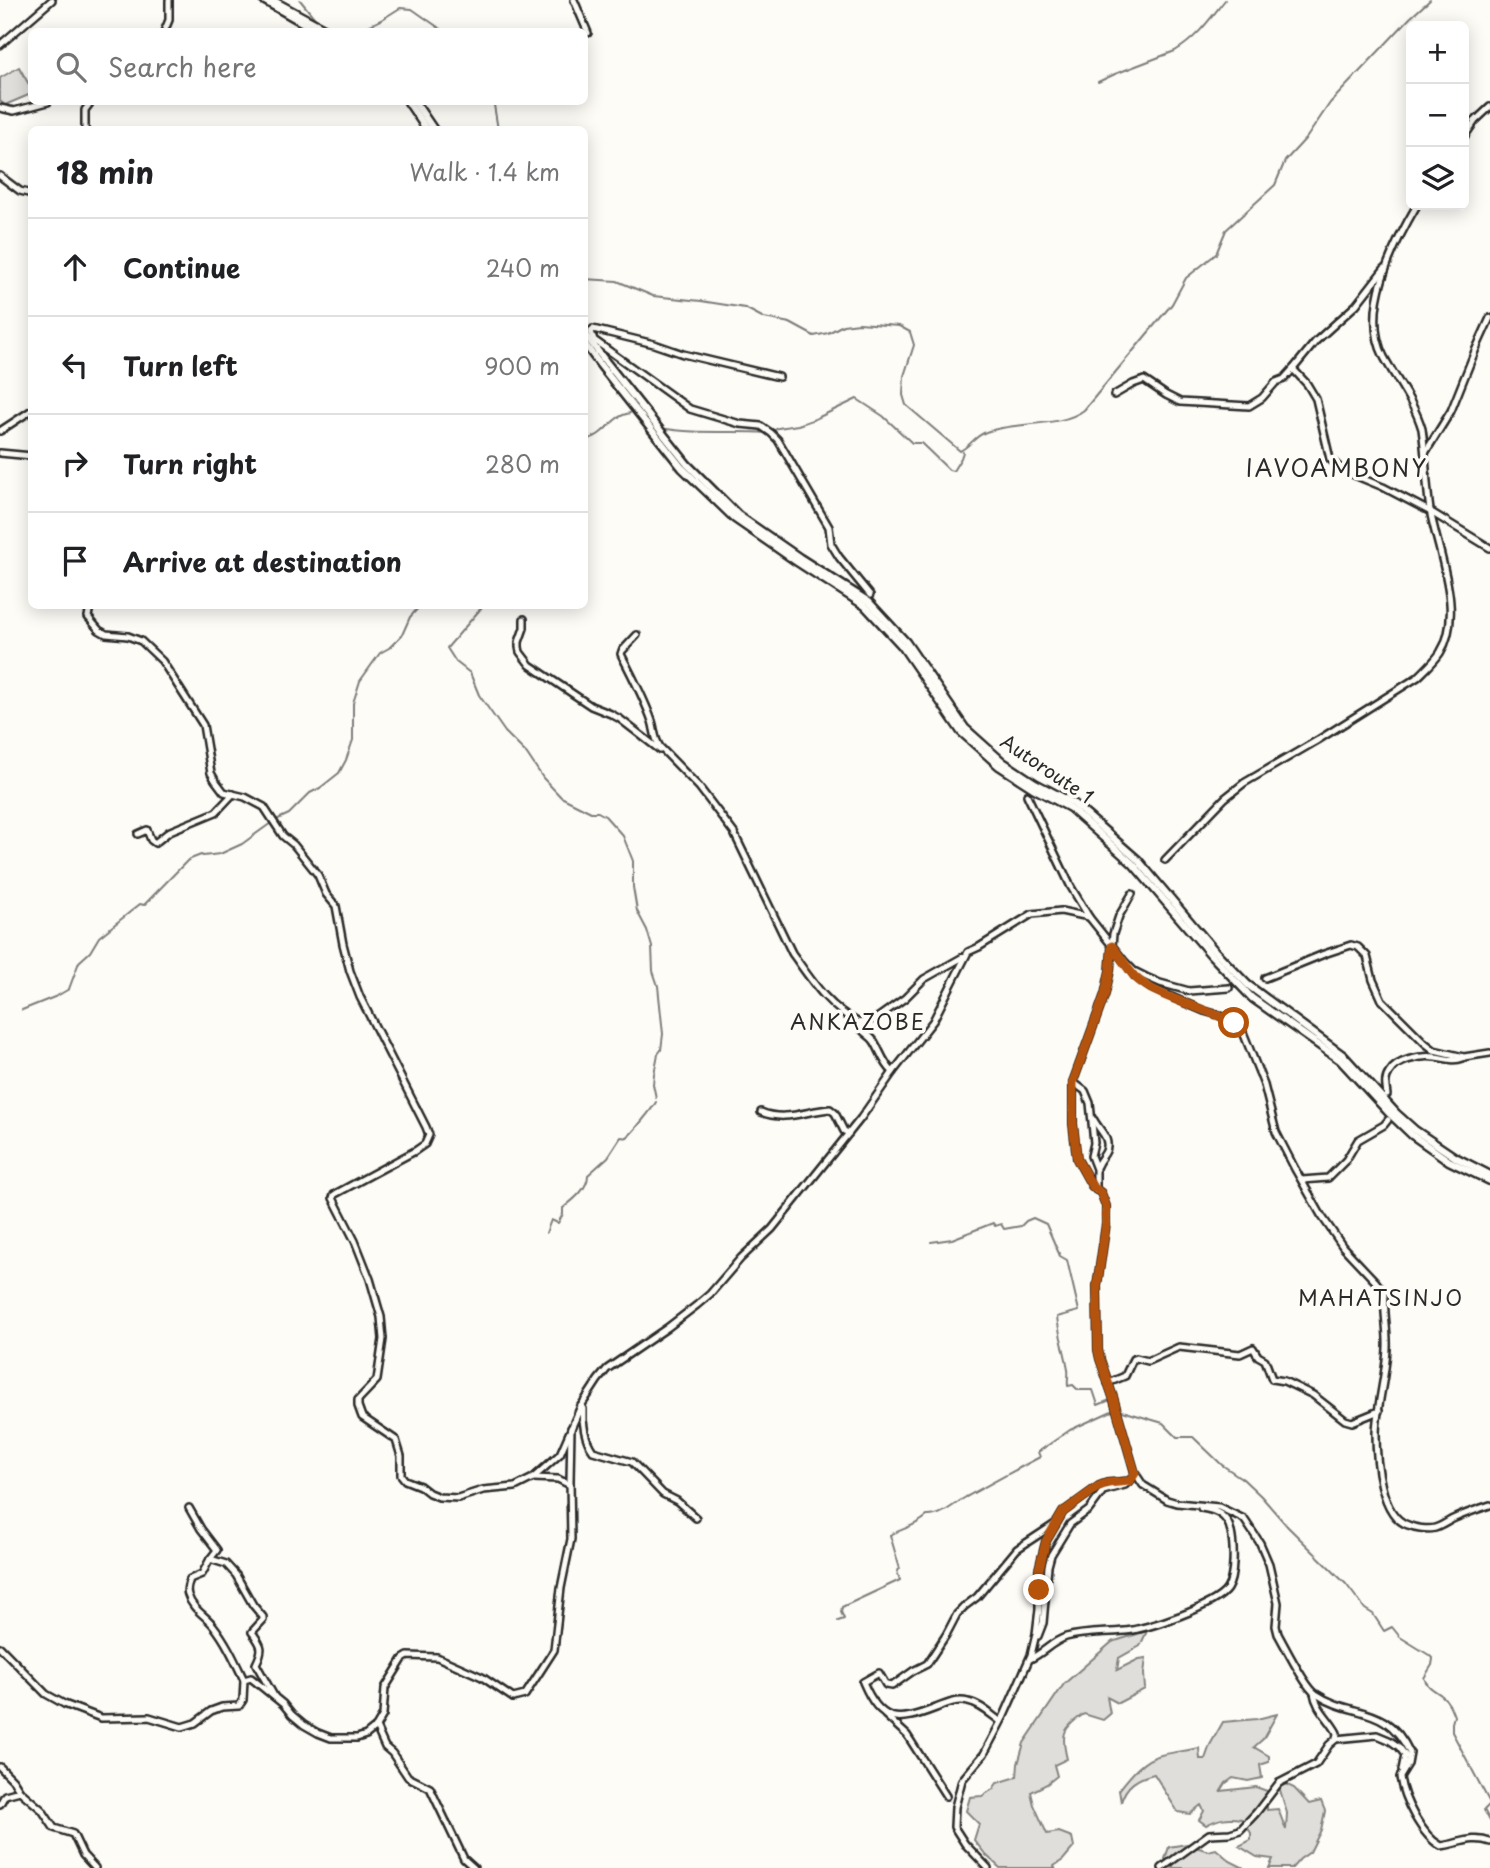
<!DOCTYPE html>
<html lang="en">
<head>
<meta charset="utf-8">
<style>
	body { margin:0; font-family:"Playpen Sans",sans-serif; background:#f6f6f6; color:#202124 }
	.controls { position:absolute; right:21px; top:21px; display:grid; overflow:hidden; border-radius:10px; box-shadow:0 4px 18px #0003 }
	.controls button { width:63px; height:63px; display:grid; place-items:center; padding:0; border:0; border-bottom:2px solid #e0e0e0; background:#fff; color:#202124; font:35px sans-serif }
	.stop { position:absolute; width:21px; height:21px; margin:-16px; border:5px solid #b45309; border-radius:50%; background:#fff }
	.stop.end { background:#b45309; border-color:#fff; box-shadow:0 2px 7px #0008 }
	.list { margin:0; padding:0; list-style:none }
	h2 { display:flex; justify-content:space-between; align-items:center; height:91px; margin:0; padding:0 28px; font-size:30px }
	h2 small { font-size:23px; font-weight:400; color:#757577 }
	.list li { display:grid; grid-template-columns:46px 1fr auto; gap:21px; align-items:center; box-sizing:border-box; height:98px; padding:0 28px; border-top:2px solid #e0e0e0 }
	.list b { display:block; font-size:26px; white-space:nowrap }
	.list em { font-size:23px; font-style:normal; color:#757577 }
	.icon { flex:none; width:38px; height:38px; fill:none; stroke:currentColor; stroke-width:2; stroke-linecap:round; stroke-linejoin:round }
	.map { position:relative; flex:none; width:1490px; height:1868px; overflow:hidden }
	.search { position:absolute; background:#fff; box-shadow:0 4px 18px #0003; left:28px; top:28px; width:560px; height:77px; display:flex; align-items:center; gap:18px; box-sizing:border-box; padding:0 24px; border-radius:10px; color:#757577; font-size:26px }
	.panel { position:absolute; background:#fff; box-shadow:0 4px 18px #0003; left:28px; top:126px; width:560px; height:483px; border-radius:10px }
	.map>svg:first-child { display:block }
</style>
</head>
<body>
<div class="map">
<svg width="1490" height="1868" viewBox="0 0 1490 1868">
	<rect width="100%" height="100%" fill="#fdfcf7"/>
	<filter id="ink" filterUnits="userSpaceOnUse"><feTurbulence type="fractalNoise" baseFrequency=".0143" numOctaves="2"/><feDisplacementMap in="SourceGraphic" scale="14" xChannelSelector="R" yChannelSelector="G"/><feConvolveMatrix kernelMatrix="1 2 1 2 8 2 1 2 1" color-interpolation-filters="sRGB"/></filter>
	<g filter="url(#ink)">
		<g fill="#dfdeda" stroke="#858482" stroke-width="2">
			<path d="M19,67L31,88V94L5,105L0,101V78Z"/>
			<path d="M1147,1631L1140,1646L1119,1658L1117,1670L1139,1659L1146,1658L1144,1674L1145,1689L1118,1703L1107,1697L1110,1714L1103,1720L1084,1714C1062,1728 1061,1735 1067,1759L1054,1765L1057,1776L1047,1784L1031,1792L1034,1805L1047,1834L1059,1832L1072,1837L1074,1847L1063,1860L1054,1866L1055,1868H1000L986,1855L974,1840L979,1824L966,1811L970,1797L982,1796L993,1789L997,1783L1017,1777L1018,1764L1024,1743L1064,1684L1112,1642Z"/>
			<path d="M1277,1714L1263,1739L1254,1747L1269,1756V1762L1260,1765L1262,1778L1248,1781L1233,1778L1226,1783L1221,1791L1256,1787L1267,1791V1810L1278,1809L1286,1830L1287,1813L1277,1780L1294,1788L1309,1804L1321,1801L1325,1811L1321,1830L1310,1852L1300,1859L1292,1868H1269L1273,1859L1257,1857L1239,1846L1251,1840V1833L1242,1819C1228,1817 1219,1818 1206,1825L1199,1820L1204,1811L1201,1805L1190,1814L1178,1812L1154,1774C1137,1778 1126,1785 1121,1802L1119,1790C1130,1776 1143,1759 1161,1755C1173,1752 1186,1751 1199,1748L1200,1759H1205L1210,1745L1223,1722L1257,1719Z"/>
			<path d="M1187,1844L1208,1851L1216,1849L1230,1861L1244,1868H1169L1165,1859L1169,1847Z"/>
		</g>
		<g fill="none" stroke-linecap="round" stroke-linejoin="round">
			<g stroke="#7e7d7b" stroke-width="2">
				<path d="M300,0L317,21"/>
				<path d="M356,32L381,20L400,8L412,9L445,32"/>
				<path d="M1098,82L1115,74L1175,51C1197,38 1209,20 1225,0"/>
				<path d="M495,102L494,105L498,130"/>
				<path d="M584,279L617,281L653,296L701,301L745,308L764,318L790,323L814,336L828,333L843,325L859,323L899,326L910,332L914,345L904,376L903,395L906,405L960,451C970,446 975,436 986,432C1014,421 1061,428 1084,410L1172,304L1186,278L1216,254L1226,230L1275,185L1285,161L1307,137L1330,103L1410,18L1430,0"/>
				<path d="M661,428C697,435 732,430 767,433"/>
				<path d="M773,431L778,428L798,425L815,419L857,399L883,416L912,443H921L949,470L953,471L961,458L963,452"/>
				<path d="M584,440C606,437 610,416 630,413"/>
				<path d="M483,606L447,648L456,662L470,673L479,695L505,732L527,754L543,778L561,797L591,812H598L605,816L623,836L633,861V887L637,911L647,930L652,947L653,971L658,986L663,1034L661,1050L658,1054L654,1074L653,1084L656,1098"/>
				<path d="M276,820L289,814L310,793L320,788L339,773L346,760L353,740V703L360,681L380,653L389,648L402,635L410,617L420,606"/>
				<path d="M22,1010L57,996L69,989L79,962L90,952L99,937L140,904L144,905L146,903L188,860L201,855L203,856L220,854L242,844L271,823"/>
				<path d="M546,1233L551,1220L558,1223L563,1214V1208C573,1200 588,1189 588,1175L608,1157L621,1137C623,1137 625,1138 627,1137C631,1135 653,1108 656,1102"/>
				<path d="M931,1242L952,1239L993,1223L995,1226L1001,1224L1004,1229L1021,1226L1026,1221L1033,1218L1046,1224L1060,1256L1067,1260L1079,1311L1057,1317C1059,1335 1065,1351 1068,1369C1069,1376 1067,1379 1068,1386L1073,1385L1078,1390H1093L1098,1405L1110,1400L1112,1403"/>
				<path d="M1119,1410L1163,1423L1177,1437H1193L1222,1465L1243,1479L1261,1496L1288,1527L1346,1584L1365,1609L1373,1614L1384,1631L1392,1627L1400,1637L1429,1655L1433,1659L1432,1665L1424,1678C1428,1688 1433,1689 1441,1695C1448,1700 1451,1708 1454,1716L1452,1723V1732L1490,1803"/>
				<path d="M838,1621L844,1619L841,1612L842,1607L900,1580L897,1571L900,1569L890,1535C902,1529 916,1526 927,1516C941,1517 954,1504 966,1497C990,1484 1015,1470 1040,1457L1038,1452L1070,1430L1114,1410"/>
				<path d="M1490,1804L1484,1810L1490,1821"/>
			</g>
			<g stroke="#2b2b2b" stroke-width="10">
				<g id="minor">
					<path d="M574,0L588,33"/>
					<path d="M164,32L169,20V0"/>
					<path d="M0,45L52,0"/>
					<path d="M0,108L14,111L48,102"/>
					<path d="M85,130V110L91,102"/>
					<path d="M1464,137L1475,121L1490,107"/>
					<path d="M0,176L20,191L32,194"/>
					<path d="M1384,269L1356,305L1316,341L1293,369L1307,384L1316,399L1330,459L1342,470L1383,487L1431,512L1490,548"/>
					<path d="M779,377L683,354L654,344L593,329L591,332L594,340L690,409L740,424L761,426L771,433L778,440L829,527L831,544L839,557L870,595"/>
					<path d="M1114,395L1133,384L1144,380L1166,395L1180,402L1249,406L1262,398L1276,382L1284,379L1293,369"/>
					<path d="M0,431L32,410"/>
					<path d="M0,453L32,456"/>
					<path d="M1425,453L1451,411L1475,351L1490,318"/>
					<path d="M90,606L88,617L99,630L106,634L128,636L141,641L162,661L203,725L211,773L215,780L224,792L245,797L264,807L283,836L294,845L318,875L326,894L336,906L343,944L350,971L360,997L426,1127L429,1135L425,1144L415,1151L337,1193L334,1195L333,1198L355,1241L370,1279L381,1317L383,1339L377,1380L358,1400V1406L362,1417L396,1440L401,1456V1475L405,1480L420,1486L429,1493L439,1497L458,1498L483,1490L515,1487L533,1478L560,1454L581,1406L598,1380L607,1369L667,1328L697,1305L710,1294L741,1258L772,1229L861,1118L893,1072L933,1021L968,952L979,947L1032,914L1061,911L1089,917L1125,962L1134,971L1146,977L1160,983L1189,991L1229,988"/>
					<path d="M524,619V628L519,642V647L520,652L530,665L591,706L611,714L620,719L660,750"/>
					<path d="M637,635L622,651L621,654C632,676 644,698 652,721C655,730 654,738 660,747L699,787L734,833L792,953C812,981 828,1007 859,1023C861,1033 869,1034 874,1041C881,1052 883,1063 893,1072"/>
					<path d="M1027,795L1071,887L1089,917"/>
					<path d="M138,834L147,830L151,840L155,843L170,831L216,812L233,794"/>
					<path d="M1165,860L1225,798L1244,783L1318,740L1418,677C1425,670 1434,662 1440,653C1465,614 1438,553 1430,510C1426,483 1426,456 1422,429C1414,402 1397,381 1384,357C1360,310 1393,246 1417,205"/>
					<path d="M1131,970L1135,976L1151,988L1204,1011L1219,1015L1234,1023L1243,1032L1264,1085L1276,1132L1295,1169L1321,1215L1343,1247L1376,1282L1385,1294C1383,1312 1388,1329 1387,1348C1386,1376 1377,1405 1376,1433C1376,1459 1380,1516 1408,1525C1415,1528 1428,1530 1435,1528C1442,1526 1448,1521 1455,1518C1466,1513 1478,1509 1490,1505"/>
					<path d="M1265,978L1324,954L1351,945L1358,947L1367,956L1373,980L1382,1000L1425,1043L1434,1050L1464,1057L1490,1053"/>
					<path d="M859,1023L877,1018L905,998L924,979L963,957"/>
					<path d="M1073,1082L1085,1091L1090,1103L1094,1143L1091,1156L1096,1169V1190"/>
					<path d="M1387,1095C1386,1087 1384,1080 1389,1073C1396,1060 1421,1055 1435,1057C1445,1058 1453,1062 1463,1058"/>
					<path d="M761,1112C785,1122 805,1111 830,1109L835,1113L844,1131L849,1133"/>
					<path d="M1094,1120C1099,1130 1111,1138 1106,1151C1104,1156 1099,1160 1097,1166"/>
					<path d="M1302,1180L1328,1178L1346,1160L1358,1140L1384,1125L1388,1120"/>
					<path d="M1108,1383L1125,1376L1133,1359L1136,1358L1148,1361L1179,1347L1240,1354L1253,1348L1258,1356L1265,1360L1272,1379L1284,1381L1313,1395L1345,1420L1352,1422L1379,1411"/>
					<path d="M581,1406L583,1409C582,1423 585,1440 593,1451L632,1462L663,1494L677,1501L696,1518"/>
					<path d="M1135,1473L1143,1485L1167,1500L1177,1503L1219,1507L1244,1519L1260,1543L1269,1564L1278,1603L1276,1626L1278,1634C1286,1648 1305,1687 1316,1694C1353,1719 1386,1702 1410,1753L1408,1764L1400,1777C1403,1799 1422,1836 1441,1846C1458,1844 1473,1835 1490,1842"/>
					<path d="M533,1478L558,1479L570,1485"/>
					<path d="M189,1508L201,1529L217,1550L210,1559L202,1574L190,1579C188,1584 186,1590 188,1595C192,1609 205,1615 213,1625C226,1641 235,1661 244,1680"/>
					<path d="M210,1559L226,1564L236,1575L253,1605L263,1617V1620L252,1632C262,1646 264,1648 256,1664L274,1696"/>
					<path d="M1038,1636L1043,1623L1048,1566L1051,1555L1070,1524L1089,1510L1103,1491L1125,1485L1127,1483"/>
					<path d="M0,1647L46,1694L64,1704L101,1718L149,1717L182,1727L195,1723L211,1711L222,1707L239,1706L243,1700L244,1680L251,1678L283,1704L292,1715L304,1725L318,1733L331,1738H357L366,1735L376,1727L383,1715L385,1688L403,1659L408,1656L437,1657L482,1677L513,1698L525,1695L554,1650L561,1588L571,1539L570,1481L571,1428"/>
					<path d="M1030,1659C1043,1653 1053,1641 1066,1637C1085,1632 1105,1633 1125,1631C1145,1630 1216,1606 1227,1589C1235,1577 1234,1546 1231,1532C1228,1515 1216,1510 1201,1508"/>
					<path d="M885,1715L907,1735L946,1796"/>
					<path d="M1000,1721C990,1714 980,1704 968,1702C957,1699 946,1704 936,1708C897,1723 881,1724 863,1682L879,1673L886,1685L892,1686L913,1671L927,1664L946,1635L957,1614L965,1606L977,1597L1017,1549L1055,1524"/>
					<path d="M376,1727L385,1747L392,1753L408,1777L430,1788L464,1859L474,1868"/>
					<path d="M1336,1739L1377,1735L1389,1740L1399,1747L1405,1755L1402,1770"/>
					<path d="M0,1767L13,1780L20,1791L42,1810L54,1828L73,1834L83,1855L95,1868"/>
					<path d="M0,1804L5,1795L20,1791"/>
					<path d="M988,1868L965,1844L954,1827L955,1807L962,1780L984,1754L1004,1716L1031,1655L1036,1634L1039,1609V1569L1046,1541L1063,1512L1099,1486L1107,1483L1130,1481L1135,1473L1113,1397L1100,1359L1098,1350L1097,1286L1106,1224V1206L1101,1193L1092,1186L1077,1159L1073,1124V1082L1105,994L1110,971L1113,934L1119,916L1132,894"/>
					<path d="M1162,1868L1209,1834L1230,1833L1240,1830L1256,1813L1279,1783L1316,1764L1329,1745L1336,1739L1337,1733C1330,1719 1316,1709 1314,1693"/>
				</g>
			</g>
			<g stroke="#2b2b2b" stroke-width="11">
				<g id="major">
					<path d="M263,0L319,32"/>
					<path d="M272,0L331,32"/>
					<path d="M408,102L427,130"/>
					<path d="M415,102L434,130"/>
					<path d="M584,333L606,362L687,464L738,515L800,558L869,602L906,642L965,728L1003,762L1035,783L1073,803L1138,860L1215,951L1248,985L1344,1056L1396,1113L1415,1130L1455,1157L1490,1175"/>
					<path d="M584,343L601,366L682,468L735,519L797,562L865,606L902,646L961,732L999,766L1033,788L1070,808L1133,864L1211,955L1252,998L1340,1060L1388,1112L1412,1135L1449,1161L1490,1181"/>
				</g>
			</g>
			<use href="#minor" stroke="#fdfcf7" stroke-width="5"/>
			<use href="#major" stroke="#fdfcf7" stroke-width="6"/>
		</g>
	</g>
	<g fill="none" stroke-linecap="round" stroke-linejoin="round" filter="url(#ink)">
		<path stroke="#b45309" stroke-width="9" d="M1039,1590V1569L1046,1541L1063,1512L1099,1486L1107,1483L1130,1481L1135,1473L1113,1397L1100,1359L1098,1350L1097,1286L1106,1224V1206L1101,1193L1092,1186L1077,1159L1073,1124V1082L1105,994L1110,971L1112,946C1120,956 1127,968 1135,977C1157,999 1206,1007 1234,1023"/>
	</g>
	<g text-anchor="middle" stroke-width="7" stroke-linejoin="round" paint-order="stroke">
		<g font-size="19" fill="#2b2b2b" stroke="#fdfcf7">
			<text transform="translate(1047 769) rotate(34)" y="7">Autoroute 1</text>
		</g>
		<g font-size="21" letter-spacing="2" fill="#2b2b2b" stroke="#fdfcf7">
			<text x="858" y="1030">ANKAZOBE</text>
			<text x="1381" y="1306">MAHATSINJO</text>
		</g>
		<g font-size="23" letter-spacing="2" fill="#2b2b2b" stroke="#fdfcf7">
			<text x="1337" y="477">IAVOAMBONY</text>
		</g>
	</g>
</svg>
<div class="controls">
<button>+</button>
<button>−</button>
<button><svg class="icon" aria-label="layers" viewBox="0 0 24 24"><path d="M12 4l9 5-9 5-9-5zM3 14l9 5 9-5"/></svg></button>
</div>
<div class="stop" style="left:1234px;top:1023px"></div>
<div class="stop end" style="left:1039px;top:1590px"></div>
<div class="search"><svg class="icon" aria-label="search" viewBox="0 0 24 24"><circle cx="10" cy="10" r="6"/><path d="M15 15l6 6"/></svg>Search here</div>
<section class="panel">
<h2>18 min<small>Walk · 1.4 km</small></h2>
<ul class="list">
<li><svg class="icon" aria-label="ahead" viewBox="0 0 24 24"><path d="M12 20V5M6 11l6-6 6 6"/></svg><div><b>Continue</b></div><em>240 m</em></li>
<li><svg class="icon" aria-label="left" viewBox="0 0 24 24"><path d="M17 20v-9H6M10 6l-5 5 5 5"/></svg><div><b>Turn left</b></div><em>900 m</em></li>
<li><svg class="icon" aria-label="right" viewBox="0 0 24 24"><path d="M7 20v-9h11M14 6l5 5-5 5"/></svg><div><b>Turn right</b></div><em>280 m</em></li>
<li><svg class="icon" aria-label="arrive" viewBox="0 0 24 24"><path d="M6 21V4h12l-3 4 3 4H6"/></svg><div><b>Arrive at destination</b></div></li>
</ul>
</section>
</div>
</body>
</html>
